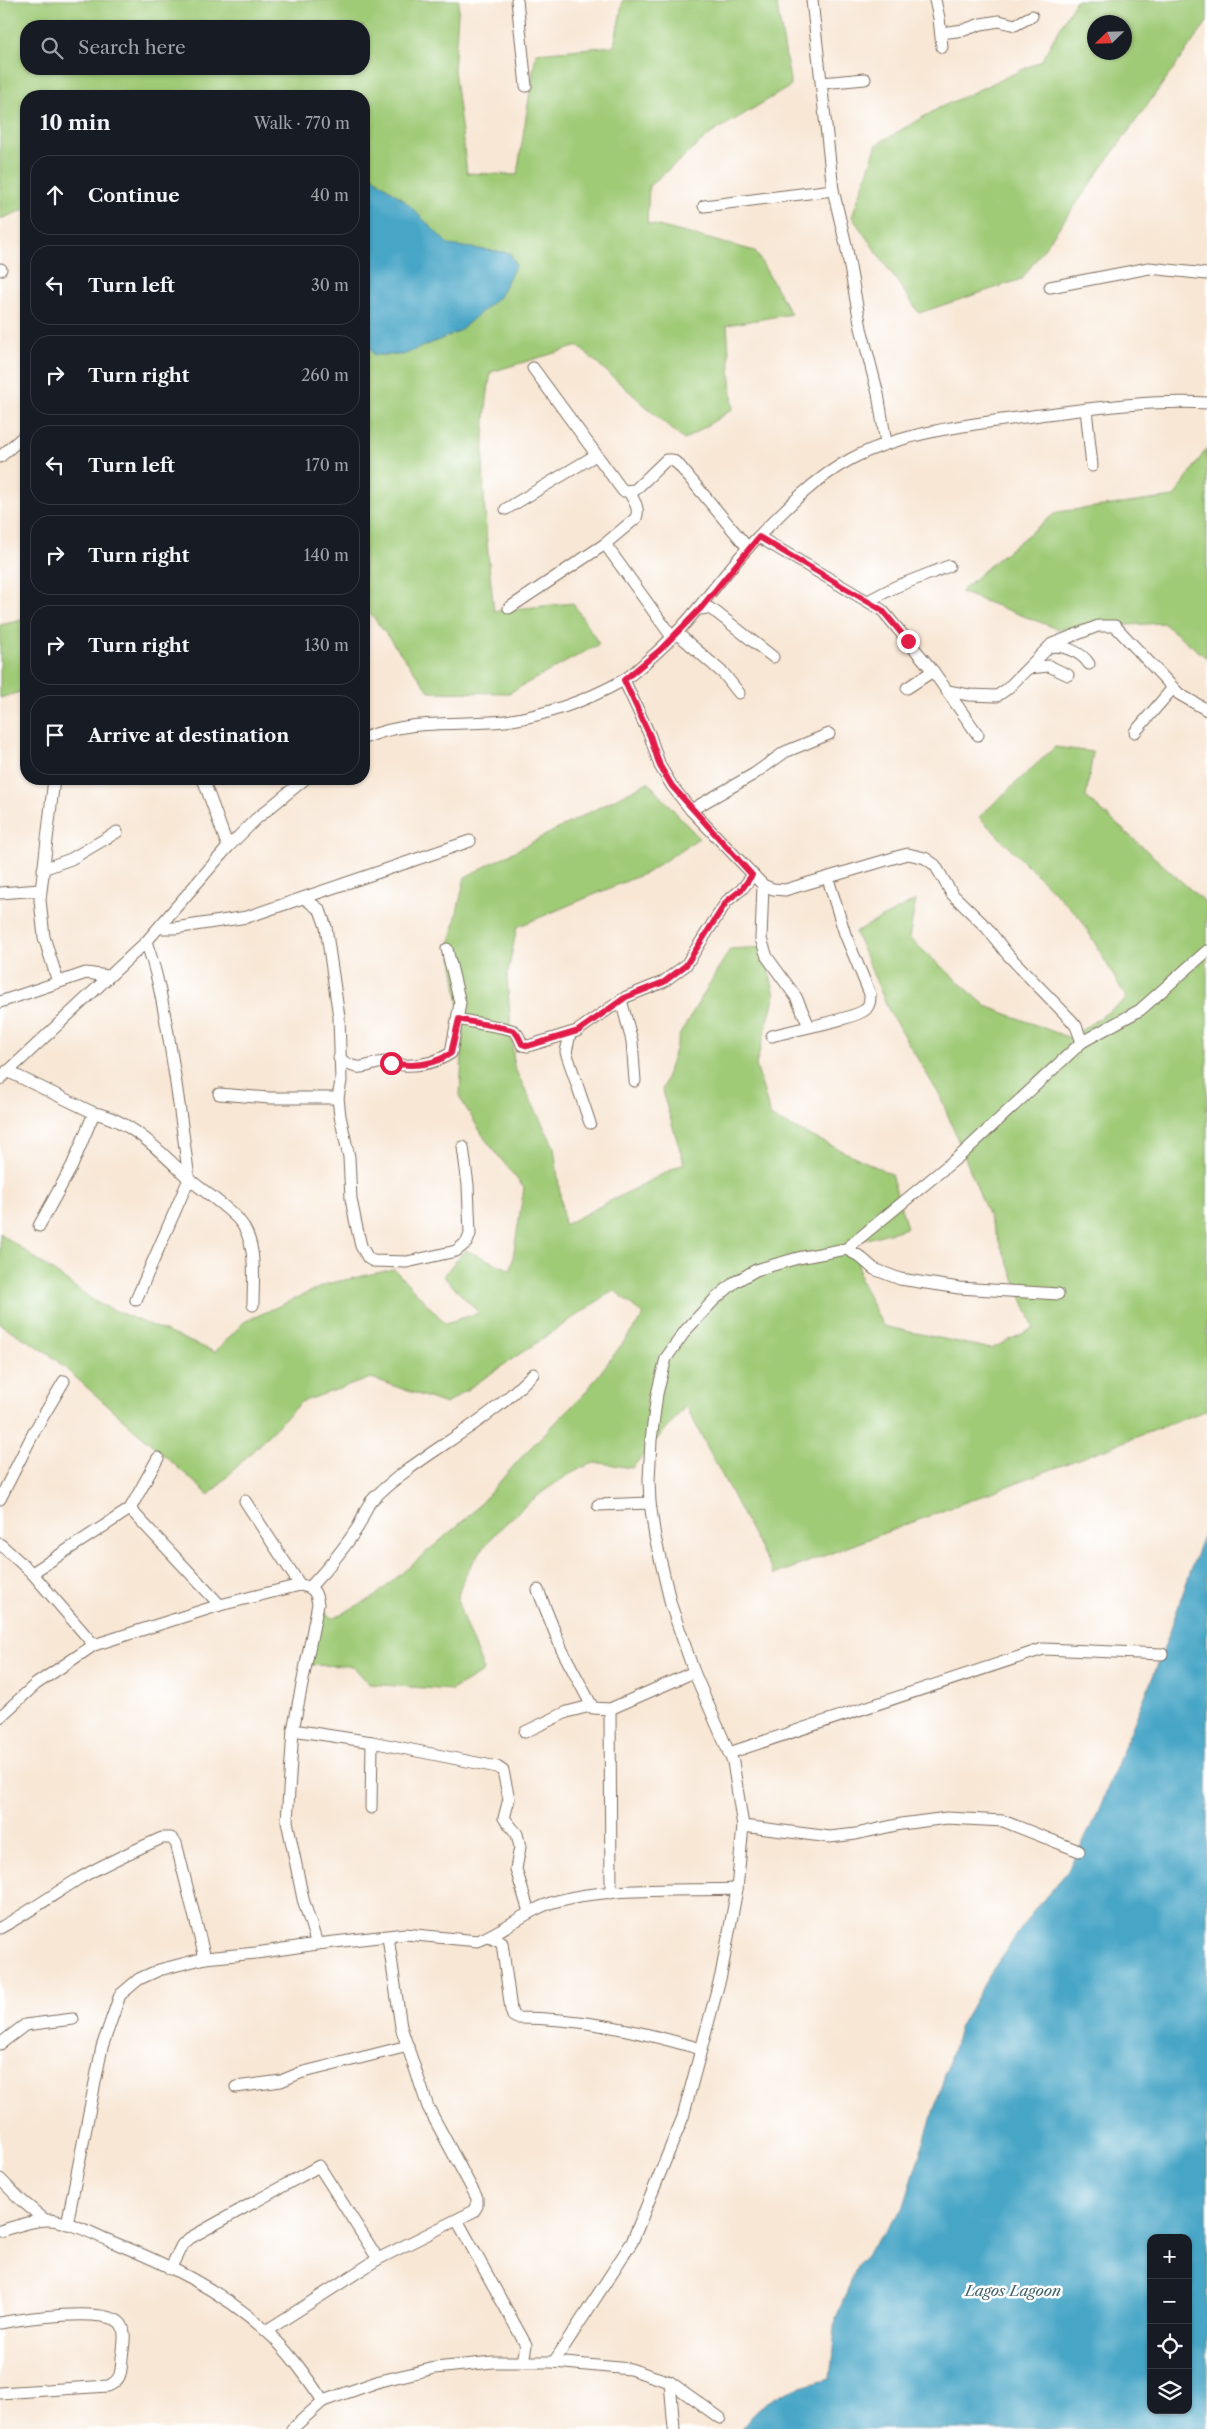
<!DOCTYPE html>
<html lang="en">
<head>
<meta charset="utf-8">
<style>
	body { margin:0; font-family:"Libre Caslon Text",serif; background:#20242c; color:#f1f3f6 }
	.controls { position:absolute; right:15px; bottom:15px; display:grid; overflow:hidden; border-radius:10px; box-shadow:0 1px 4px #0004 }
	.controls button { width:45px; height:45px; display:grid; place-items:center; padding:0; border:0; border-bottom:1px solid #363941; background:#171b24; color:#f1f3f6; font:25px sans-serif }
	.compass { position:absolute; left:1087px; top:15px; width:45px; height:45px; border-radius:50%; background:#171b24; box-shadow:0 1px 4px #0004; rotate:247deg }
	.stop { position:absolute; width:15px; height:15px; margin:-11px; border:4px solid #e11d48; border-radius:50%; background:#fff }
	.stop.end { background:#e11d48; border-color:#fff; box-shadow:0 1px 5px #0008 }
	.list { margin:0; padding:0; list-style:none }
	h2 { display:flex; justify-content:space-between; align-items:center; height:65px; margin:0; padding:0 20px; font-size:21px }
	h2 small { font-size:16px; font-weight:400; color:#9ea1a6 }
	.list li { display:grid; grid-template-columns:32px 1fr auto; gap:15px; align-items:center; box-sizing:border-box; height:80px; margin:0 10px 10px; padding:0 10px; border:1px solid #363941; border-radius:20px }
	.list b { display:block; font-size:19px; white-space:nowrap }
	.list em { font-size:16px; font-style:normal; color:#9ea1a6 }
	.icon { flex:none; width:28px; height:28px; fill:none; stroke:currentColor; stroke-width:2; stroke-linecap:round; stroke-linejoin:round }
	.map { position:relative; flex:none; width:1207px; height:2429px; overflow:hidden }
	.search { position:absolute; background:#171b24; box-shadow:0 1px 4px #0004; left:20px; top:20px; width:350px; height:55px; display:flex; align-items:center; gap:12px; box-sizing:border-box; padding:0 18px; border-radius:20px; color:#9ea1a6; font-size:19px }
	.panel { position:absolute; background:#171b24; box-shadow:0 1px 4px #0004; left:20px; top:90px; width:350px; height:695px; border-radius:20px }
	.map>svg:first-child { display:block }
</style>
</head>
<body>
<div class="map">
<svg width="1207" height="2429" viewBox="0 0 1207 2429">
	<rect width="100%" height="100%" fill="#fff"/>
	<filter id="ink" filterUnits="userSpaceOnUse"><feTurbulence type="fractalNoise" baseFrequency=".02" numOctaves="2"/><feDisplacementMap in="SourceGraphic" scale="10" xChannelSelector="R" yChannelSelector="G"/><feConvolveMatrix kernelMatrix="1 2 1 2 8 2 1 2 1" color-interpolation-filters="sRGB"/></filter>
	<filter id="wash" filterUnits="userSpaceOnUse"><feTurbulence type="fractalNoise" baseFrequency=".0096" numOctaves="4" result="noise"/><feDisplacementMap in="SourceGraphic" scale="20" xChannelSelector="R" yChannelSelector="G"/><feGaussianBlur stdDeviation="1.12" result="paint"/><feColorMatrix in="noise" values="0 0 0 0 0 0 0 0 0 0 0 0 0 0 0 0 0 1.4 0 .05"/><feComposite in="paint" operator="in"/></filter>
	<g filter="url(#wash)">
		<rect width="100%" height="100%" fill="#f8e7d5"/>
		<g fill="#9fca76" stroke="#6d7a4a" fill-rule="evenodd">
			<path d="M0,0H459L454,70L467,173L517,175L536,53L614,46L623,0H776L791,86L712,133L649,186L647,223L755,251L791,314L727,325L733,409L684,440L578,346L491,372C477,451 485,532 494,611L573,603L599,644L509,693L430,692L364,605V337L374,355L510,253L449,246L406,202L372,176H364V96H187L185,94L182,96H26V209L0,219ZM26,26H364V69H26Z"/>
			<path d="M1076,0H1207V22L1022,279L919,313L852,217L877,144L939,108L1041,61ZM1124,22V52H1094V22Z"/>
			<path d="M1207,448V658L1163,623L1058,629L960,592L996,560L1057,512L1174,497Z"/>
			<path d="M26,619V690L0,698V625Z"/>
			<path d="M1055,747L1093,752L1086,797L1207,904V1410L774,1575L686,1406L632,1468C623,1467 599,1461 591,1464C548,1480 462,1551 458,1599C457,1607 480,1659 484,1671L452,1690L369,1684L353,1666L306,1665L317,1607L333,1618L374,1597L470,1515L527,1451L585,1393L644,1315L614,1290L446,1404L371,1378L301,1402L209,1495L48,1353L0,1324V1233L97,1303L215,1352L244,1322L327,1284L394,1269L445,1323L479,1313L443,1276L465,1250L511,1270L524,1188L485,1139L460,1098L463,1032L450,944L465,877L648,782L699,838L648,872L517,927L507,977L514,1067L554,1147L564,1225L684,1163L662,1091L680,1034L730,949L763,947L775,995L756,1065L771,1117L891,1174L907,1228L856,1242L860,1280L883,1326L991,1349L1034,1328L940,1096L890,1013L855,932L916,900L909,938L986,1006L1070,1038L1127,999L1081,919L979,817Z"/>
		</g>
		<g fill="#47a5c6" stroke="#416872" fill-rule="evenodd">
			<path d="M364,176H372L406,202L449,245L510,253L516,265L499,297L458,332L403,355H374L364,337Z"/>
			<path d="M1207,1523V2429H741C763,2395 794,2389 830,2379L836,2318L858,2264L903,2209L960,2026L991,1972L1032,1913L1067,1872L1095,1819L1162,1654ZM1151,2238H1188V2410H1151Z"/>
		</g>
	</g>
	<g filter="url(#ink)">
		<g fill="none" stroke-linecap="round" stroke-linejoin="round">
			<g stroke="#7d6c5e" stroke-width="13">
				<g id="street">
					<path d="M517,0L526,86"/>
					<path d="M812,0L833,190L846,245L861,328L878,394L886,443"/>
					<path d="M935,0L939,18L942,47"/>
					<path d="M941,33L964,30L981,24L999,21L1015,25L1032,16"/>
					<path d="M822,83L865,79"/>
					<path d="M704,206L833,190"/>
					<path d="M0,270L1,269"/>
					<path d="M1050,287L1149,268L1207,274"/>
					<path d="M533,368L623,491L635,490L666,460H672L678,464L748,548"/>
					<path d="M1086,409L1092,466"/>
					<path d="M0,457L26,434"/>
					<path d="M629,492C634,501 640,508 636,518L605,544L672,637"/>
					<path d="M506,509L596,455"/>
					<path d="M759,537L882,610L933,671L978,735"/>
					<path d="M868,601L895,587L949,566"/>
					<path d="M509,608L605,544"/>
					<path d="M700,609L709,608L717,613L773,657"/>
					<path d="M677,633L724,674L739,693"/>
					<path d="M1049,647C1062,644 1082,652 1089,664"/>
					<path d="M1029,668L1049,666L1068,675"/>
					<path d="M624,680L650,736L660,766L672,786L691,810L763,885L773,889L785,890L900,856L908,854L925,858L935,865L952,894L987,928L1008,955L1071,1020L1076,1026L1082,1042"/>
					<path d="M907,688L933,671"/>
					<path d="M948,691L969,695L997,696L1007,689L1052,644L1098,626H1115L1179,694L1207,710"/>
					<path d="M1135,732L1173,688"/>
					<path d="M364,738C415,718 453,726 505,721C544,716 588,700 622,681C631,676 640,667 648,660C691,624 718,579 756,539C784,510 815,478 851,459C904,431 980,423 1040,415C1095,408 1152,400 1207,403"/>
					<path d="M54,779L40,900L44,937L58,982"/>
					<path d="M203,779L228,847"/>
					<path d="M691,810L754,774L785,752L829,734"/>
					<path d="M43,869L71,859L117,832"/>
					<path d="M763,885L761,939L767,957L796,997L809,1026"/>
					<path d="M0,893L40,890"/>
					<path d="M304,898L320,910L326,927L339,1017L341,1081L338,1098L340,1116L349,1157L351,1199L356,1224L361,1246L368,1258L373,1261L407,1262L456,1251L467,1242L470,1234L468,1185L463,1147"/>
					<path d="M160,928H175L247,917L470,841"/>
					<path d="M146,942C158,974 163,1006 169,1039C177,1086 183,1132 189,1179C205,1192 223,1204 238,1219C258,1241 253,1278 253,1305"/>
					<path d="M621,1000L632,1041L635,1081"/>
					<path d="M0,1002L86,973L108,976"/>
					<path d="M459,1019C471,1023 508,1027 514,1031C519,1034 520,1040 522,1045L528,1046L577,1031L626,997L663,982L686,965L727,901L742,889L753,875"/>
					<path d="M570,1034L566,1052L590,1123"/>
					<path d="M772,1036C791,1030 856,1019 866,1009C870,1004 870,1000 870,994L845,934L828,879"/>
					<path d="M339,1058C361,1076 367,1062 387,1062C392,1062 398,1064 403,1065C421,1066 436,1063 451,1053L460,1003L447,949"/>
					<path d="M7,1071L94,1113C131,1120 163,1154 189,1179L136,1300"/>
					<path d="M0,1079L146,942L228,847L256,819L305,779"/>
					<path d="M219,1094L269,1098H338"/>
					<path d="M39,1226L72,1166L94,1113"/>
					<path d="M846,1249L859,1256L874,1269L900,1279L959,1288L1058,1294"/>
					<path d="M0,1499L35,1430L64,1381"/>
					<path d="M245,1501L300,1585"/>
					<path d="M598,1505L650,1503"/>
					<path d="M130,1509L158,1458"/>
					<path d="M0,1544L32,1573L94,1645"/>
					<path d="M32,1573L130,1509L220,1605"/>
					<path d="M310,1587C328,1568 344,1549 358,1527C364,1517 365,1506 374,1498C411,1462 457,1439 497,1407C510,1397 521,1385 533,1374"/>
					<path d="M538,1590L562,1650L593,1708L610,1709L694,1672"/>
					<path d="M610,1709L611,1893"/>
					<path d="M0,1717L36,1684L94,1645L220,1605L300,1585C313,1587 316,1591 318,1604L293,1730L287,1821L303,1899L317,1944"/>
					<path d="M293,1730L372,1742L497,1767L503,1771L509,1799L504,1818L517,1834L520,1847L516,1869L529,1912"/>
					<path d="M525,1732L567,1712L590,1706"/>
					<path d="M729,1753L1043,1649L1162,1654"/>
					<path d="M371,1808L372,1742"/>
					<path d="M743,1826L830,1837L856,1834L901,1824L947,1818L1003,1821L1079,1851"/>
					<path d="M0,1928C26,1914 50,1897 75,1881C103,1864 133,1851 162,1838H171L176,1843L205,1958"/>
					<path d="M489,1937L502,1943L511,2010L513,2016L517,2018C583,2018 639,2031 701,2049"/>
					<path d="M0,2044L25,2025L73,2019"/>
					<path d="M236,2087L281,2081L300,2073L408,2046"/>
					<path d="M0,2179L21,2200L45,2220"/>
					<path d="M457,2220L526,2345L523,2362"/>
					<path d="M67,2224L102,2047L120,1995L139,1979L159,1970L205,1958L256,1953L317,1944L405,1934L478,1941C506,1930 528,1909 557,1901C609,1887 682,1891 737,1889"/>
					<path d="M0,2231C14,2227 30,2221 45,2220C66,2219 91,2233 110,2241C165,2263 221,2290 265,2330C288,2350 306,2376 323,2401"/>
					<path d="M170,2269L182,2245L190,2238L319,2166L378,2259"/>
					<path d="M0,2323C21,2319 108,2306 121,2324C127,2332 123,2348 122,2358C121,2371 122,2380 108,2386L0,2393"/>
					<path d="M266,2331L378,2259L474,2211L477,2206V2198L428,2107L401,2027L388,1937"/>
					<path d="M554,2362L632,2242L683,2117L721,1975L737,1889L743,1826L733,1762L694,1672L671,1605L655,1537L650,1503L649,1480L651,1440L657,1394L666,1358L686,1330L715,1299L735,1282L756,1270L798,1258L846,1249L963,1153L1082,1042L1140,1010L1207,951"/>
					<path d="M670,2382L674,2429"/>
					<path d="M292,2429L323,2401L380,2381L435,2368L493,2362H554L630,2369L670,2382L720,2418"/>
				</g>
			</g>
			<use href="#street" stroke="#fff" stroke-width="11"/>
		</g>
	</g>
	<g fill="none" stroke-linecap="round" stroke-linejoin="round" filter="url(#ink)">
		<path stroke="#e11d48" stroke-width="6" d="M391,1063C413,1067 433,1066 451,1053L459,1019C471,1023 508,1027 514,1031C518,1034 520,1040 522,1044L528,1046L578,1031L626,997L664,982L686,965L727,901L742,889L752,875L672,786L660,766L650,736L624,680L660,650L700,609L759,537L882,610L908,641"/>
	</g>
	<g text-anchor="middle" stroke-width="5" stroke-linejoin="round" paint-order="stroke">
		<g font-size="15" font-style="italic" fill="#40616a" stroke="#fff">
			<text x="1013" y="2296">Lagos Lagoon</text>
		</g>
	</g>
</svg>
<div class="controls">
<button>+</button>
<button>−</button>
<button><svg class="icon" aria-label="locate" viewBox="0 0 24 24"><circle cx="12" cy="12" r="6"/><path d="M12 2v4M12 18v4M2 12h4M18 12h4"/></svg></button>
<button><svg class="icon" aria-label="layers" viewBox="0 0 24 24"><path d="M12 4l9 5-9 5-9-5zM3 14l9 5 9-5"/></svg></button>
</div>
<svg class="compass" viewBox="-18 -18 36 36"><path d="M0-13l5 13h-10z" fill="#e53935"/><path d="M0 13l5-13h-10z" fill="#9ea1a6"/></svg>
<div class="stop" style="left:391px;top:1063px"></div>
<div class="stop end" style="left:908px;top:641px"></div>
<div class="search"><svg class="icon" aria-label="search" viewBox="0 0 24 24"><circle cx="10" cy="10" r="6"/><path d="M15 15l6 6"/></svg>Search here</div>
<section class="panel">
<h2>10 min<small>Walk · 770 m</small></h2>
<ul class="list">
<li><svg class="icon" aria-label="ahead" viewBox="0 0 24 24"><path d="M12 20V5M6 11l6-6 6 6"/></svg><div><b>Continue</b></div><em>40 m</em></li>
<li><svg class="icon" aria-label="left" viewBox="0 0 24 24"><path d="M17 20v-9H6M10 6l-5 5 5 5"/></svg><div><b>Turn left</b></div><em>30 m</em></li>
<li><svg class="icon" aria-label="right" viewBox="0 0 24 24"><path d="M7 20v-9h11M14 6l5 5-5 5"/></svg><div><b>Turn right</b></div><em>260 m</em></li>
<li><svg class="icon" aria-label="left" viewBox="0 0 24 24"><path d="M17 20v-9H6M10 6l-5 5 5 5"/></svg><div><b>Turn left</b></div><em>170 m</em></li>
<li><svg class="icon" aria-label="right" viewBox="0 0 24 24"><path d="M7 20v-9h11M14 6l5 5-5 5"/></svg><div><b>Turn right</b></div><em>140 m</em></li>
<li><svg class="icon" aria-label="right" viewBox="0 0 24 24"><path d="M7 20v-9h11M14 6l5 5-5 5"/></svg><div><b>Turn right</b></div><em>130 m</em></li>
<li><svg class="icon" aria-label="arrive" viewBox="0 0 24 24"><path d="M6 21V4h12l-3 4 3 4H6"/></svg><div><b>Arrive at destination</b></div></li>
</ul>
</section>
</div>
</body>
</html>
